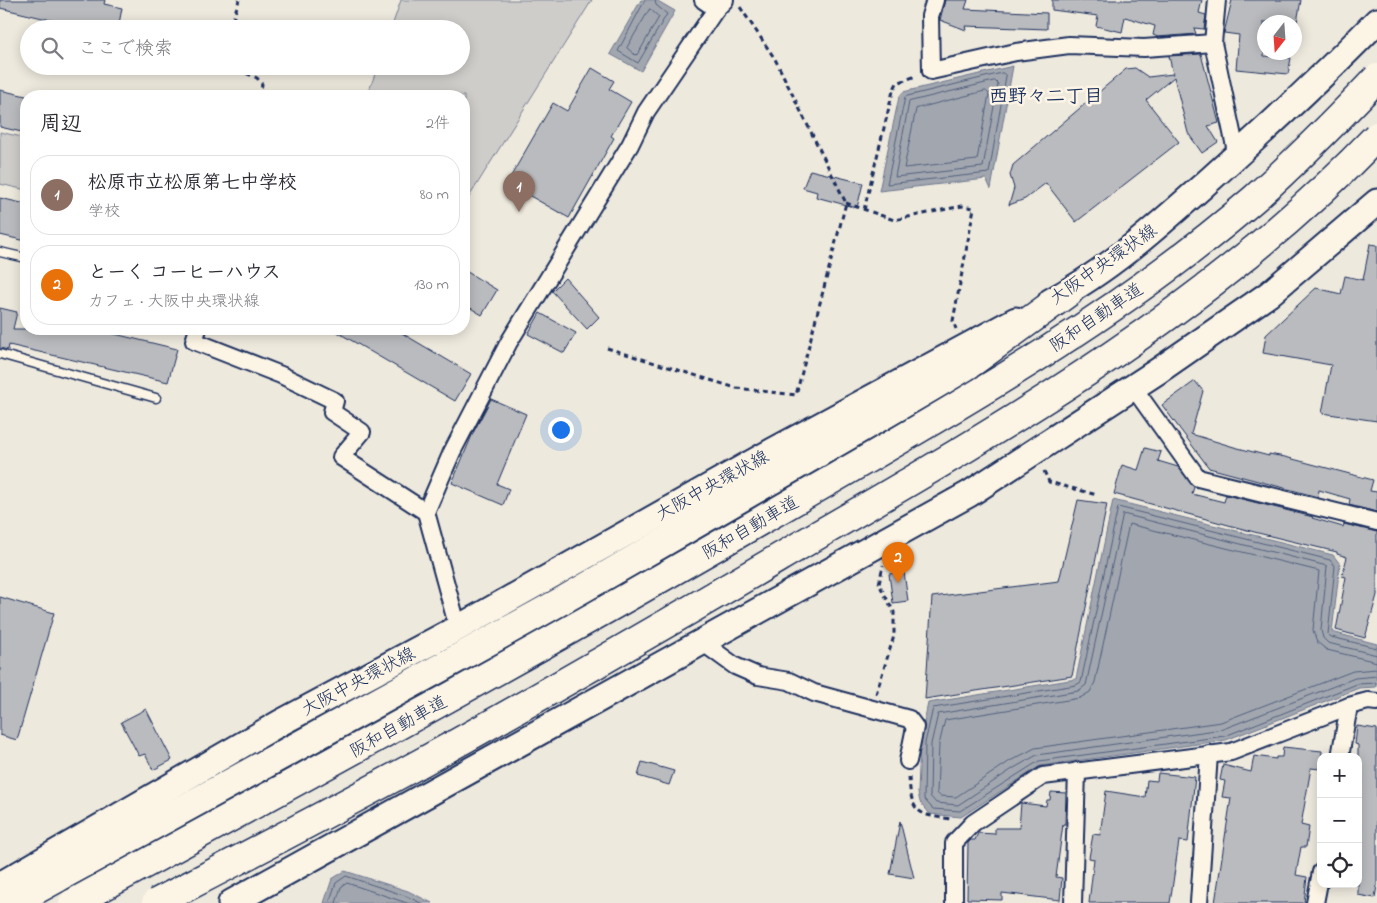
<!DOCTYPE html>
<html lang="ja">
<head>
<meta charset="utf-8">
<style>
	body { margin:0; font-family:"Indie Flower","Klee One",sans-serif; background:#f7f7f7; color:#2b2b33 }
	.controls { position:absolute; right:15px; bottom:15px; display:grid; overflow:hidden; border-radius:10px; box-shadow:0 2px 12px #0003 }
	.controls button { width:45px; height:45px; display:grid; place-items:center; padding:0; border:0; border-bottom:1px solid #e1e1e2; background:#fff; color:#2b2b33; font:25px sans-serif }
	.compass { position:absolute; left:1257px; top:15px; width:45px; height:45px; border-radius:50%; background:#fff; box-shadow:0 2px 12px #0003; rotate:197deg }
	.you { position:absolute; left:560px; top:429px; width:18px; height:18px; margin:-12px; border:4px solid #fff; border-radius:50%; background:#1a73e8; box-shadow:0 0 0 8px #1a73e833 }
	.badge { display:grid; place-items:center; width:32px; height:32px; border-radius:50%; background:#1b2f5e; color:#fff; font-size:16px; font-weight:700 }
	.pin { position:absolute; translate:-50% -41px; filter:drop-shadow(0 1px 2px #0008) }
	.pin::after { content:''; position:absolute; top:26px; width:18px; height:15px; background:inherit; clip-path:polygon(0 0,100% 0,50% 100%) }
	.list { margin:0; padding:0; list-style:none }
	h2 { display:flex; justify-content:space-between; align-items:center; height:65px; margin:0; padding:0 20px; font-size:21px }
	h2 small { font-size:16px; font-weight:400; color:#7c7c81 }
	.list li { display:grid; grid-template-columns:32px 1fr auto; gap:15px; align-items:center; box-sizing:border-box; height:80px; margin:0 10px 10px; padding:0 10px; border:1px solid #e1e1e2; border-radius:20px }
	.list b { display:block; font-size:19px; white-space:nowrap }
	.list p { margin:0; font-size:16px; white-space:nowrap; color:#7c7c81 }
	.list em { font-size:16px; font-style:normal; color:#7c7c81 }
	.icon { flex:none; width:28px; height:28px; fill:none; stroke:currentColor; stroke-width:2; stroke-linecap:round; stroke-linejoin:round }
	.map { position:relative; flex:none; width:1377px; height:903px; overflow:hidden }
	.search { position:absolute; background:#fff; box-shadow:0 2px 12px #0003; left:20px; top:20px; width:450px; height:55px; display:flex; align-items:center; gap:12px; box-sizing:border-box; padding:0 18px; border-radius:28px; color:#7c7c81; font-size:19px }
	.panel { position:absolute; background:#fff; box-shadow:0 2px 12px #0003; left:20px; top:90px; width:450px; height:245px; border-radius:20px }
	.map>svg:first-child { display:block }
</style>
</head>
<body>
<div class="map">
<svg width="1377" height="903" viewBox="0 0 1377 903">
	<rect width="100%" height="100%" fill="#eee9dd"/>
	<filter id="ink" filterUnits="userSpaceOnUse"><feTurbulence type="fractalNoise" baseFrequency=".02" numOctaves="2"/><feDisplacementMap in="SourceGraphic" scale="10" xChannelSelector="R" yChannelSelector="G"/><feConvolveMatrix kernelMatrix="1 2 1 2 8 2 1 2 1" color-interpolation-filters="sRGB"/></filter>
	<g filter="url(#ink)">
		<g fill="#cfcdca" stroke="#757e94">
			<path d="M401,0H592L464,205V96H367L378,66H461V29H391Z"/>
			<path d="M0,132L26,138V190L0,184Z"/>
		</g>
		<g fill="#a2a7af" stroke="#6c778f">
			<path d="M641,0H656L675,11L641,71L610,54Z"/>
			<path d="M1013,66L991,189L986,179L879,191L899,97L903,92Z"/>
			<path d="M1113,500L1333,555L1340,564L1332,632L1377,644L1376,687L1359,688L1226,740L1040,766L961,817L930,814L920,802L918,793L920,742L928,703L1076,679Z"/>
			<path d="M345,871L408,891L432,903H324L332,879Z"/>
		</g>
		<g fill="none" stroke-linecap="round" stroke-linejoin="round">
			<g stroke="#515f7e" stroke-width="1">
				<path d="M645,0L618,51L638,63L667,14L656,5L655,0"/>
				<path d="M650,9L659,17L638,54L635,55L627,48Z"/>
				<path d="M1003,73L1006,76L989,173L887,184L905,97Z"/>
				<path d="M995,81L998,84L983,167L895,177L909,102Z"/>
				<path d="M986,91L989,94L977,160L904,168L916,109Z"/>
				<path d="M1377,648L1331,637L1328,634L1335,566L1330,560L1118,507L1081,682L1076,685L933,708L925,743L924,799L933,809L960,811L1039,761L1225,736L1357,684L1377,683"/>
				<path d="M1377,655L1328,643L1323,638L1321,630L1327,566L1123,514L1086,685L1078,691L938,714L931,744L930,796L936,803L958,805L1014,768L1037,755L1223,729L1355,678L1377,676"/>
				<path d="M1377,662L1327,650L1317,642L1313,630L1319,571L1129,524L1095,682L1090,692L1080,698L945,720L939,745L937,793L940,796L956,797L1010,761L1035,748L1221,722L1353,671L1377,669"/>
				<path d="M329,903L336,883L346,876L406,896L421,903"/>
				<path d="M336,903L341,887L347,883L407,903"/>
			</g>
		</g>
		<g fill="#babbbe" stroke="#1b2f5e">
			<path d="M0,0H105L104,4L122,8L118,29H89L0,8Z"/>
			<path d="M945,0H968L965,9L1047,13V29L965,26L966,30L940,20Z"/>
			<path d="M1052,0H1202L1199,13L1206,15L1204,29L1194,28L1196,34L1158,37L1153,35L1155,26L1125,17L1122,32L1096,26L1098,16L1052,10Z"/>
			<path d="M1232,0H1301L1297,22H1264V56L1291,58L1288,74L1236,69L1239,35L1224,33Z"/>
			<path d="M1201,54L1219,123L1208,126L1218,142L1202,153L1188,133L1174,77L1146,100L1179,142L1076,222L1046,183L1025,199L1009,205L1014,188L1010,175L1013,165L1126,69L1135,68L1148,77L1173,74L1169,56Z"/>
			<path d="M592,68L614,81L609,89L631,102L611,136L614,138L569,218L507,183L553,103L567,111Z"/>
			<path d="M0,90L26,96V133L0,127Z"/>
			<path d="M810,170L863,183L857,208L816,197L817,192L803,188Z"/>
			<path d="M0,198L26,204V241L0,235Z"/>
			<path d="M1370,244L1377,245V421L1322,413L1331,365L1263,353L1266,335L1316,288L1341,294L1345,276L1363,280Z"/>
			<path d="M464,270L497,290L482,315L464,304Z"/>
			<path d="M565,278L599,317L587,329L552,291Z"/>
			<path d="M0,308L17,312L13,329H94L177,349L168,382L9,345L8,350L0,348Z"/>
			<path d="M540,313L576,333L564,353L528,334Z"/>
			<path d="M332,329H395L471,374L455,401Z"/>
			<path d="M1195,381L1203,391L1191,434L1234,447L1269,456V454L1285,457L1373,480L1370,491L1377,492V512L1349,505L1350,499L1319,490L1318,497L1209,468L1162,405Z"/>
			<path d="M491,399L526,414L497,484L509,489L503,505L452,483L473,433Z"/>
			<path d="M1145,448L1161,452L1158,461L1178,467L1194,487L1192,494L1224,502L1226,495L1313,517L1312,518L1343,527L1344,524L1377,532V595L1365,638L1336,630L1346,577L1342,576L1347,557L1337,554V552L1258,533L1114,494L1122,465L1138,470Z"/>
			<path d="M1078,500L1107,504L1072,676L925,699L932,597L1059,581Z"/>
			<path d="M904,572L908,601L893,603L889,574Z"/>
			<path d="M0,597L54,613L17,740L0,735Z"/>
			<path d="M146,709L172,760L153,770L145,754L139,756L121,722Z"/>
			<path d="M1357,726L1377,729V886L1375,898L1358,895V745L1355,744Z"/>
			<path d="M1283,747L1322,751L1320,769L1311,768L1301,825L1309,827L1306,847H1301L1296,875L1307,877L1304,903H1215L1231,798L1222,797L1225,781L1220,780L1223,765L1251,772L1254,756L1276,759V757H1282Z"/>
			<path d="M642,762L674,771L669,785L638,776Z"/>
			<path d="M1158,773L1195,777L1188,842L1179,841L1170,903H1089L1094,859L1089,858L1093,834L1100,835L1106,791L1145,797L1147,780L1157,781Z"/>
			<path d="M1051,792L1066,793L1065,824H1063L1056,877L1062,878L1060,900L1002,893V900L967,899L968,843L971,840H975L978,833L995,834V828H1019L1021,803L1046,806L1047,800H1050Z"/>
			<path d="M900,821L914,878L890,874Z"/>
		</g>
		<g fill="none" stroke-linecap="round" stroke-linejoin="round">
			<g stroke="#1b2f5e" stroke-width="11">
				<g id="lane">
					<path d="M0,252L26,258"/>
					<path d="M0,354L156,398"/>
				</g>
			</g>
			<g stroke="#1b2f5e" stroke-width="20">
				<g id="street">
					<path d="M703,0L716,9"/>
					<path d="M935,0L930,16L931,71L1016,52L1069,45L1144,48L1213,43"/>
					<path d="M1217,0L1213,43L1237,156"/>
					<path d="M198,329L194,341L281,375L335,401L332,412L362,432L341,457L426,512"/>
					<path d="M1133,387L1198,478L1377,522"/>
					<path d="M458,628L426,512L452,452L509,342L630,145L646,112L716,9L725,0"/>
					<path d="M702,642L735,666L758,676L789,681L814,693L909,719L915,727L908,761"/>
					<path d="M1340,757L1349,706"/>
					<path d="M954,903V843L973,823L1043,776L1231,752L1349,706L1368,701L1377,702"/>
					<path d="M1073,903L1077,771"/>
					<path d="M1199,903L1209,754"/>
					<path d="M1315,903L1321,872"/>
				</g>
			</g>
			<g stroke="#1b2f5e" stroke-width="29">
				<g id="primary">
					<path d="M1051,301C1108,271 1158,226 1205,184C1264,131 1322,78 1377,21"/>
					<path d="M0,885L280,723L458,628L773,451L1016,320"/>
					<path d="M231,903L969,494L1158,371L1269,294L1377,202"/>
				</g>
			</g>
			<g stroke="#1b2f5e" stroke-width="31">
				<path id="highway" d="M12,903L562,601L963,369L1069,292"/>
			</g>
			<g stroke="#1b2f5e" stroke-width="3" stroke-dasharray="5 4" stroke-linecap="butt">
				<path d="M230,29L239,0"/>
				<path d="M230,66L257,78L262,84L260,96"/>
				<path d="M846,203L894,220L962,206L974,208L953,321L956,329"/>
				<path d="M864,210L893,91L897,83L916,76"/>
				<path d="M607,348L736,388L796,395L846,203L775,59L740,7"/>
				<path d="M1044,471L1049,482L1097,495"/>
				<path d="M876,694L894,636V612L879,584L883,565"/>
				<path d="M909,777C911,814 918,815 952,819"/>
			</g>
			<use href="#lane" stroke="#fcf5e5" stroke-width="8"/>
			<use href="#street" stroke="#fcf5e5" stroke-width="16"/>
			<use href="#primary" stroke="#fcf5e5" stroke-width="25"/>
			<use href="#highway" stroke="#fcf5e5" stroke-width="28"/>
			<g stroke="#1b2f5e" stroke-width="31" stroke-linecap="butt">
				<g id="highway-bridge">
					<path d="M73,903C303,778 533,653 760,521C930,422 1106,327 1255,198C1298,160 1338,119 1377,78"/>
					<path d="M156,903C246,856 337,809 426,760C556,689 683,614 811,539C1011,423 1216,305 1377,136"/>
				</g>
			</g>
			<use href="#highway-bridge" stroke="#fcf5e5" stroke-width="28"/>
		</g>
	</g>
	<g text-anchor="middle" stroke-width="5" stroke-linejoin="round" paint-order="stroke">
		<g font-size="18" fill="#1b2f5e" stroke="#fcf5e5">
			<text transform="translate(1103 264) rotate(-35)" y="6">大阪中央環状線</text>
			<text transform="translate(1096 317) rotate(-34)" y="6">阪和自動車道</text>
			<text transform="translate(712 485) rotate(-29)" y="6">大阪中央環状線</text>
			<text transform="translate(750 527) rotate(-30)" y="6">阪和自動車道</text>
			<text transform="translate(358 681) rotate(-28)" y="6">大阪中央環状線</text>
			<text transform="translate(398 726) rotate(-29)" y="6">阪和自動車道</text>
		</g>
		<g font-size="19" font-weight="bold" fill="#1b2f5e" stroke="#fcf5e5">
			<text x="1046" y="102">西野々二丁目</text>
		</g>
	</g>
</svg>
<div class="controls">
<button>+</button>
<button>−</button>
<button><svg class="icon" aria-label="locate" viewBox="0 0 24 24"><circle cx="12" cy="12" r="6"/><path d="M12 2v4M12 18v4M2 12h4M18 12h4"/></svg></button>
</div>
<svg class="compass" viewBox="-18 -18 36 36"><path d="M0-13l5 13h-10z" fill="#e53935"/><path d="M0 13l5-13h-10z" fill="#7c7c81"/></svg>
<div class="you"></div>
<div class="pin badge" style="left:519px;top:212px;background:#8d6e63">1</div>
<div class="pin badge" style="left:898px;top:583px;background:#e8710a">2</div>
<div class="search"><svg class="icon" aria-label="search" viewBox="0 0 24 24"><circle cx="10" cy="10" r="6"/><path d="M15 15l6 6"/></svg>ここで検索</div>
<section class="panel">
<h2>周辺<small>2件</small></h2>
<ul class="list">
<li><span class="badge" style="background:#8d6e63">1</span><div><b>松原市立松原第七中学校</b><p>学校</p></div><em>80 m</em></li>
<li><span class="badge" style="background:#e8710a">2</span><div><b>とーく コーヒーハウス</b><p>カフェ · 大阪中央環状線</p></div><em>130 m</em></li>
</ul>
</section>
</div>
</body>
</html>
